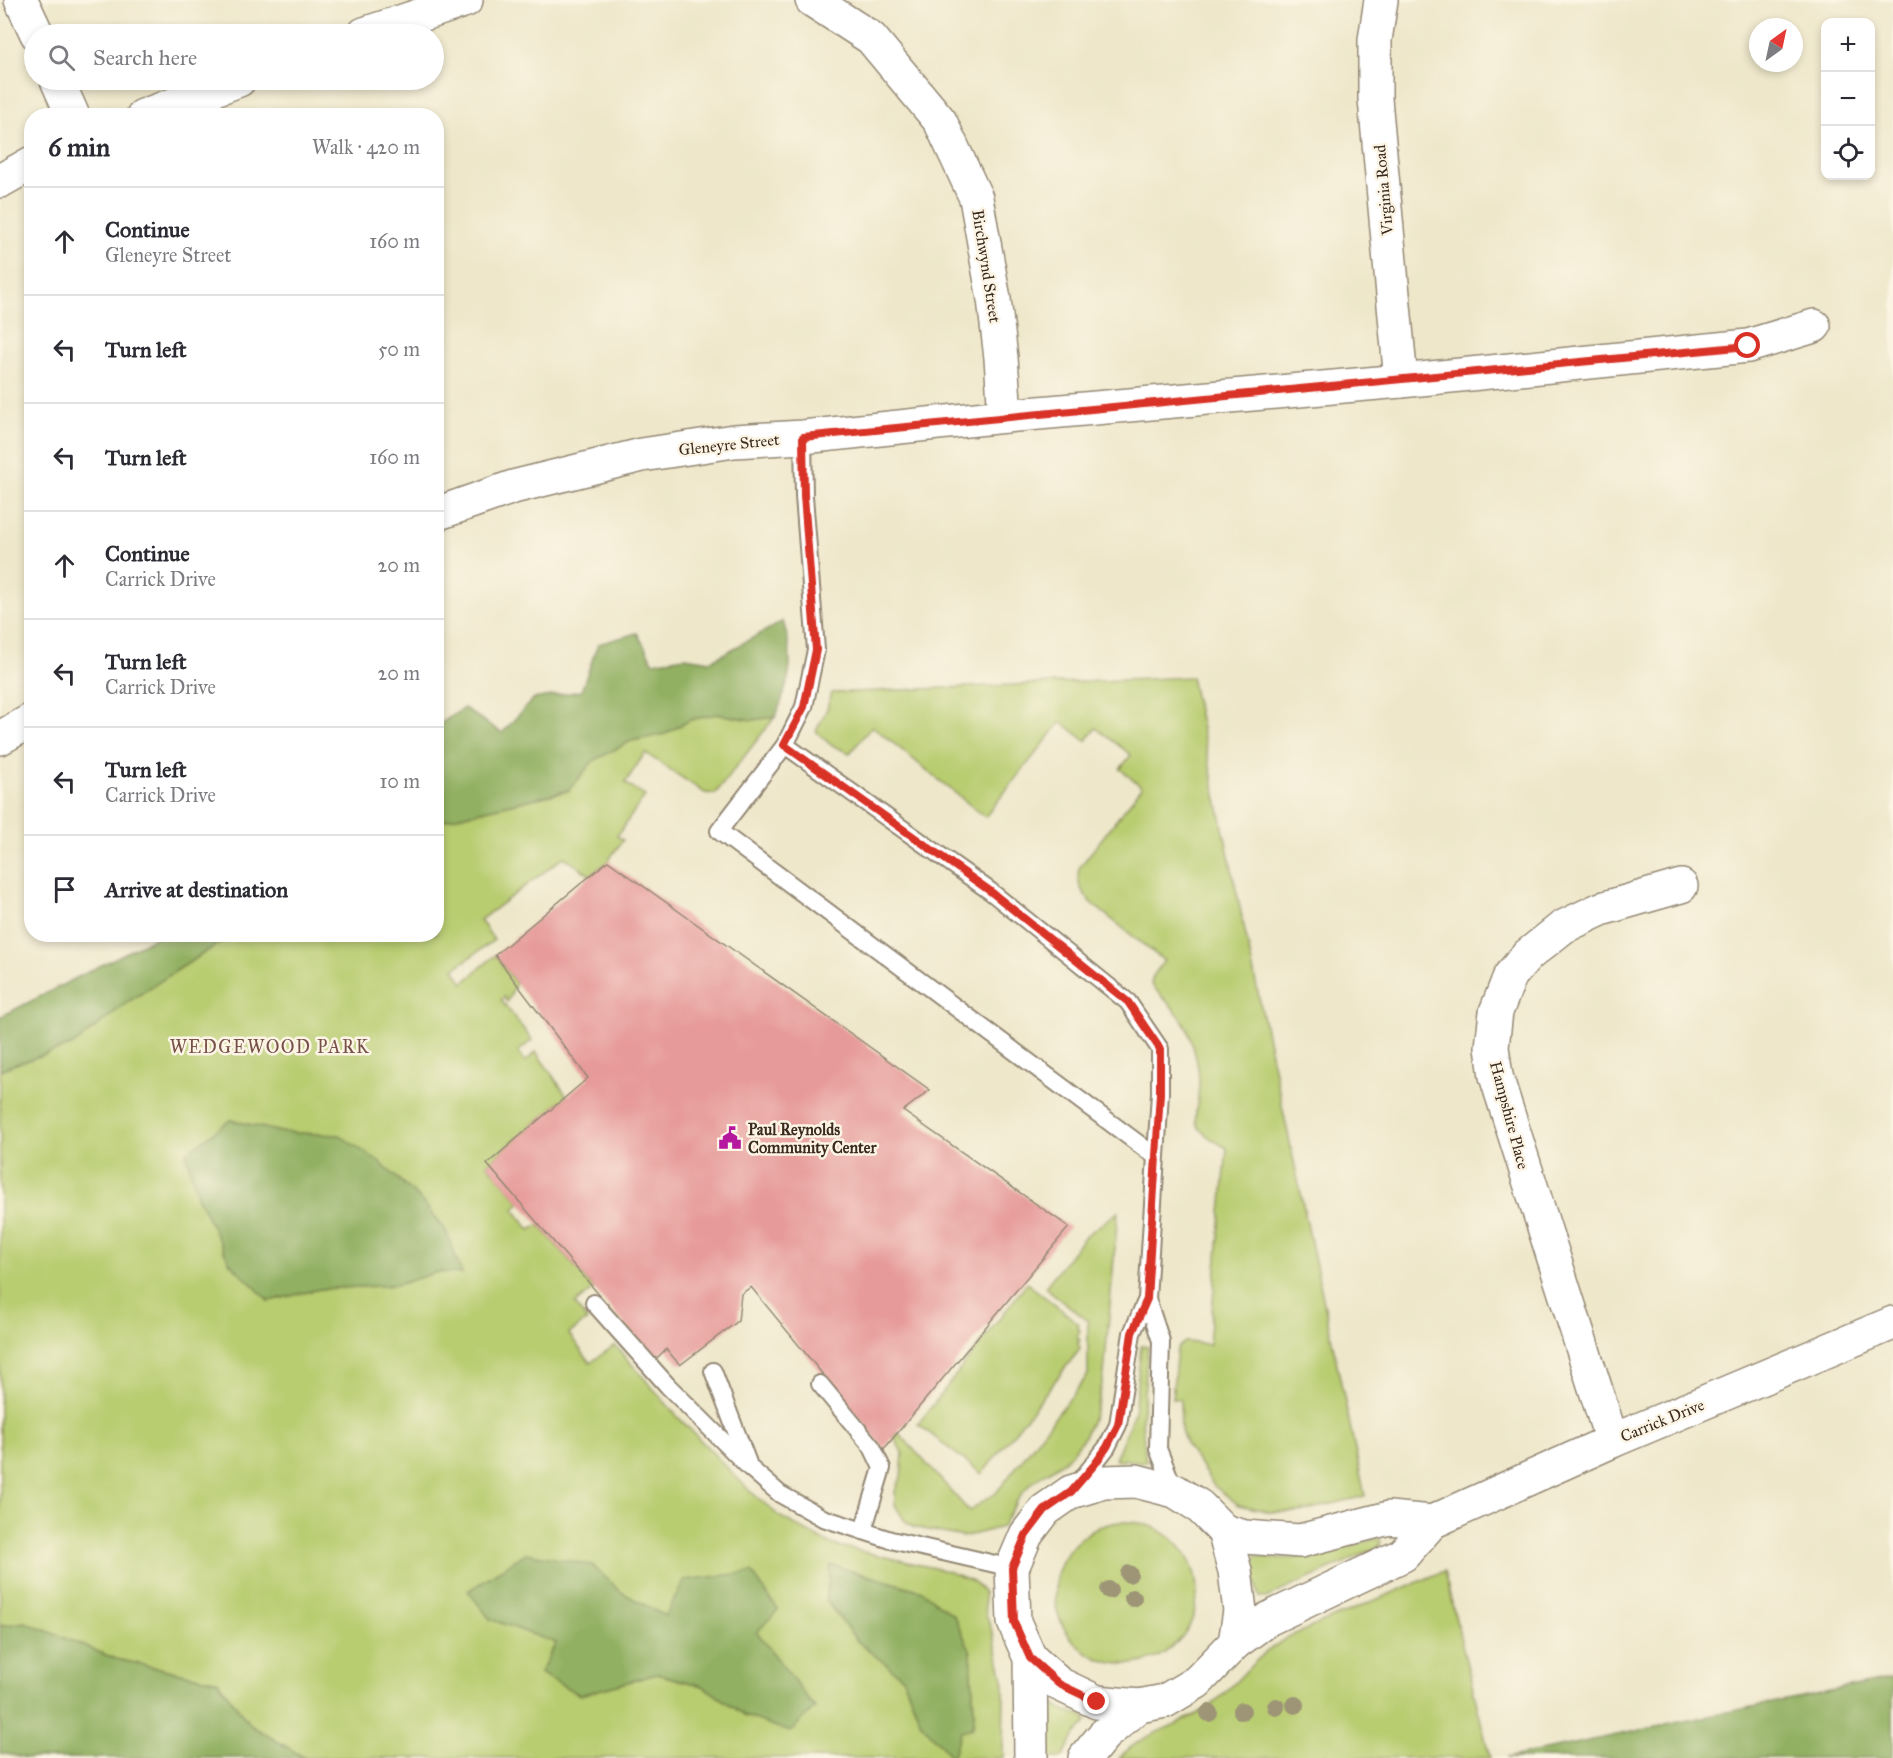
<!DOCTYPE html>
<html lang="en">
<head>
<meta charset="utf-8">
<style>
	body { margin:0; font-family:"IM FELL Great Primer",serif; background:#f7f7f7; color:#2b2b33 }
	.controls { position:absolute; right:18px; top:18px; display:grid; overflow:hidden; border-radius:12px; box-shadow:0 3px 9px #0003 }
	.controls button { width:54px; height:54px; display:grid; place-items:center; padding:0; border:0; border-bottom:2px solid #e1e1e2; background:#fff; color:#2b2b33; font:30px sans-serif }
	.compass { position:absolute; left:1749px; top:18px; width:54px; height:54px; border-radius:50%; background:#fff; box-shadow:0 3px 9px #0003; rotate:33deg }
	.stop { position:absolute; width:18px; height:18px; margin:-14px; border:4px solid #d93025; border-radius:50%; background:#fff }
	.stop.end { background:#d93025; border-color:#fff; box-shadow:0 2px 6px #0008 }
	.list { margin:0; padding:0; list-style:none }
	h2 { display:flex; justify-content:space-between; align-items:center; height:78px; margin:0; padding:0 24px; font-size:26px }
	h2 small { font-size:20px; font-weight:400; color:#7c7c81 }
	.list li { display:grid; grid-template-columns:39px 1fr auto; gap:18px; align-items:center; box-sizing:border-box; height:108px; padding:0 24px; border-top:2px solid #e1e1e2 }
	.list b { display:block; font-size:22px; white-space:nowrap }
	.list p { margin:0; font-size:20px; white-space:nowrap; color:#7c7c81 }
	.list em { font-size:20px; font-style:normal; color:#7c7c81 }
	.icon { flex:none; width:33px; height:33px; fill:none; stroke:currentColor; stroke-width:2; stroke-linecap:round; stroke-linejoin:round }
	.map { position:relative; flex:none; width:1893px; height:1758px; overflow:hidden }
	.search { position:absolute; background:#fff; box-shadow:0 3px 9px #0003; left:24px; top:24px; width:420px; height:66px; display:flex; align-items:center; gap:15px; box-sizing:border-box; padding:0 21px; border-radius:33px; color:#7c7c81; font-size:22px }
	.panel { position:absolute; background:#fff; box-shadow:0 3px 9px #0003; left:24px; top:108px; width:420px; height:834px; border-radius:24px }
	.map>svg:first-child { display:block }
</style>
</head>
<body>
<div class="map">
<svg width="1893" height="1758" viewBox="0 0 1893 1758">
	<rect width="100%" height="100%" fill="#fcf5e5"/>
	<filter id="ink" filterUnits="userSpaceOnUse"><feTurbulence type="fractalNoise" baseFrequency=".0167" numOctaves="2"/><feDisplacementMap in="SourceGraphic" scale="12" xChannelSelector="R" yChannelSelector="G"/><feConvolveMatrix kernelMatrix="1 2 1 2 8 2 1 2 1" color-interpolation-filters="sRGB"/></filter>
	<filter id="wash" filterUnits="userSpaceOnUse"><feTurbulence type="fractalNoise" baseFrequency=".008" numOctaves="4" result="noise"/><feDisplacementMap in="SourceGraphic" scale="24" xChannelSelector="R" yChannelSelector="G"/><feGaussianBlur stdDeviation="1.35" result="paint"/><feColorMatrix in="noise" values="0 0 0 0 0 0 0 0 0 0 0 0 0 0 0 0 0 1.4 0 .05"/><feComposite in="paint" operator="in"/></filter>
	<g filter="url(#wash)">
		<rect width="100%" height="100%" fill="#eee7ca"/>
		<g fill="#b8cc70" stroke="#7a7b47" stroke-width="1.5" fill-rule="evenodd">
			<path d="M1191,677L1365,1496L1299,1512H1271L1239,1505L1214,1486L1187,1446L1181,1431L1180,1399H1172L1177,1348L1185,1342L1209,1344L1227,1148C1181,1123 1199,1122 1199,1081C1199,1064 1193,1046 1188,1031C1182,1014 1162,998 1151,984L1153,976L1164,961L1090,902C1081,890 1076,883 1079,868L1142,787L1120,769L1131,755L1096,728L1086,741L1061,722L985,817L872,726L850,753L831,745L816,731L827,709L831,693Z"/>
			<path d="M717,714L752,720L775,717L715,794L705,793L645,753L625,783L645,796L617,836L623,840L608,861L590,875L564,857L480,920L494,940L454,969L463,983L495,955L516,983L507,1002L504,997L501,1000L532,1040L518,1052L525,1062L536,1052L567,1096L487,1164L520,1202L514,1209L530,1230L539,1225L594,1289L575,1304L587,1320L569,1334L590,1363L615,1345L678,1417L749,1490L779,1516L830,1544L947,1571L973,1581L984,1593L986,1614L994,1637L1004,1684L1003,1758H305L250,1725L218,1681L116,1659L25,1622L0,1626V1071L9,1066L73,1045L129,1001L232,935L436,934L437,824L444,820L568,791L593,761L631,741L665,734L690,720ZM230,1120L281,1132L378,1161L419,1198L446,1231L437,1272L397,1285L320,1289L269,1301ZM592,1565L621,1592L665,1616L746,1716L703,1686L657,1674L580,1695L540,1673L556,1643ZM831,1565L922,1591L971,1652L974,1714L973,1728L961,1730L921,1723L903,1678L857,1641L826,1600Z"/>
			<path d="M1118,1212L1104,1374C1099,1402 1091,1433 1071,1454C1061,1465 1049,1471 1037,1479C1021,1490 1011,1511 1002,1527L963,1537L913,1527L904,1520L895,1505V1492L901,1477L903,1454L894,1437L898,1432L969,1511L996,1493L1088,1375V1321L1045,1287L1085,1236Z"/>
			<path d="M1027,1283L1079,1324L1077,1327L1080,1330L1077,1338L1080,1340L1078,1343L1080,1349L982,1474L918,1424Z"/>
			<path d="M1141,1346L1148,1347L1142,1421L1146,1462L1115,1459L1134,1413Z"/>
			<circle cx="1126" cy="1593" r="71"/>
			<path d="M1378,1538L1381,1541L1379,1547L1266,1598L1260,1597C1256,1592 1253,1566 1253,1559L1257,1556C1304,1564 1334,1549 1378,1538Z"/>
			<path d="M1444,1571L1490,1758H1326L1327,1754L1319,1758H1119C1142,1733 1176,1727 1204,1710C1224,1697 1238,1678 1255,1662C1265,1652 1276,1645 1288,1637Z"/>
			<path d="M1050,1701L1066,1711L1085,1716L1087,1722L1075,1735L1062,1758H1046L1047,1706Z"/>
		</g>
		<g fill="#92b062" stroke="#666d40" stroke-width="1.5">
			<path d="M783,621C795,660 791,680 775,717L752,720L717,714L690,720L665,734L631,741L593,761L569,790L444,820L437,824V726L464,708L502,733L533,699L581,691L598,644L637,633L653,662L685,657L711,661Z"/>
			<path d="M160,935H232L129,1001L73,1045L10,1066L0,1071V1017Z"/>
			<path d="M230,1120L281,1132L339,1135L378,1161L419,1198L446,1231L462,1274L437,1272L397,1285L320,1289L269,1301L230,1263L198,1198L186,1153Z"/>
			<path d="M526,1553L592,1565L621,1592L665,1616L685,1580L752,1572L778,1610L757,1632L815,1708L790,1732L746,1716L703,1686L657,1674L580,1695L540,1673L556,1643L490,1619L468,1591Z"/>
			<path d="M831,1565L922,1591L954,1616L971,1652L974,1714L972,1728L961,1731L952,1758L921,1723L903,1678L857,1641L826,1600Z"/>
			<path d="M25,1622L116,1659L218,1681L250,1725L305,1758H28L0,1753V1626Z"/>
			<path d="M1893,1678V1758H1506Z"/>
		</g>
		<g id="blocks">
			<path fill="#e69a99" d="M608,861L930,1090L903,1111L1069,1227L884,1449L751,1287L741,1294L738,1321L680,1365L666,1349L655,1360L487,1164L588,1078L495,955Z"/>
		</g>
	</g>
	<g filter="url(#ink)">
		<use href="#blocks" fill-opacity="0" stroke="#948874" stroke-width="1.5"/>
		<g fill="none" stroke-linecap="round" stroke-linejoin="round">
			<g stroke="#948874" stroke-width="20">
				<g id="service">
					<path d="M803,437L804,496L816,650L804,707L785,745L719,831L1155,1156"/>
					<path d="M785,745L990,891L1128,1002L1160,1049V1093L1147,1299L1132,1333L1118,1425L1107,1447L1078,1484"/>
					<path d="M1147,1299L1161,1341L1158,1449L1175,1491"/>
					<path d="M594,1303L668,1386L750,1468L780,1494L823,1518L891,1540L1012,1568"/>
					<path d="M713,1371L748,1463"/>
					<path d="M820,1384L872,1447L882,1468L863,1531"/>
				</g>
			</g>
			<g stroke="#948874" stroke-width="36">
				<g id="minor">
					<path d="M21,0L37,34"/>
					<path d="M812,0L871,38L940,121L976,198L994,299L1001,358L1005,416"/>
					<path d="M1381,0L1375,40V99L1401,381"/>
					<path d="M364,34L466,0"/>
					<path d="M57,80L73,116"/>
					<path d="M143,116L239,80"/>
					<path d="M0,181L32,163"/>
					<path d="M436,514L513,487L642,455L734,441L803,437L1005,416L1401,381L1748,346L1814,326"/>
					<path d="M0,738L32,720"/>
					<path d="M1612,1441L1496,1076L1492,1047L1496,1012L1510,976L1528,955L1563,927L1601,909L1681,886"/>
				</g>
			</g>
			<g stroke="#948874" stroke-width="36">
				<g id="tertiary">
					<path d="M1224,1531L1245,1537L1300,1541L1389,1518L1432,1522"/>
					<path d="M1030,1658L1059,1684L1097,1702L1139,1706L1165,1701L1197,1682L1235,1643L1268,1619L1403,1555L1432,1522L1612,1441L1893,1323"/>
					<path d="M1031,1758L1030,1658L1014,1622L1012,1568L1026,1535L1045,1510L1071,1492L1104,1482L1136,1481L1175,1491L1199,1506L1224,1531L1235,1571L1240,1611L1235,1643"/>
					<path d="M1085,1758L1104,1735L1139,1706"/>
				</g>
			</g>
			<use href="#service" stroke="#fff" stroke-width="16"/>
			<use href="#minor" stroke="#fff" stroke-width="33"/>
			<use href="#tertiary" stroke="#fff" stroke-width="33"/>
		</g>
		<g fill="#9d9576">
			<circle cx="1129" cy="1574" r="9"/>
			<circle cx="1109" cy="1590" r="9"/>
			<circle cx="1133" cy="1598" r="9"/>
			<circle cx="1295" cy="1705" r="9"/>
			<circle cx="1276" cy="1707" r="9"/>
			<circle cx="1242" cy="1711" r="9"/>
			<circle cx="1209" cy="1713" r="9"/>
		</g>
	</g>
	<g fill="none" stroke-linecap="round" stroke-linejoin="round" filter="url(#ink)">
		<path stroke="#d93025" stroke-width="8" d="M1097,1702L1059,1684L1030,1658L1014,1622L1012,1568L1026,1535L1045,1510L1071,1492L1095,1464L1107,1447L1118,1425L1132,1333L1147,1299L1160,1093V1049L1128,1002L990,891L784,745L804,707L816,650L804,496L803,437C1117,404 1433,377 1748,346"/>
	</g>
	<defs>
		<g id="civic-bare" transform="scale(1.8)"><path d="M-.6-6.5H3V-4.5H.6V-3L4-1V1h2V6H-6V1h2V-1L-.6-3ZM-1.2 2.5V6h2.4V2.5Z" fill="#b5179e" stroke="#fcf5e5" stroke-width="2.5" paint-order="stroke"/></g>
	</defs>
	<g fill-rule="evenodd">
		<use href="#civic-bare" x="730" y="1138"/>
	</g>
	<g text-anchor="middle" stroke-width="5" stroke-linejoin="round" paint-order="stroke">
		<g font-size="16" fill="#3b2a1e" stroke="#fcf5e5">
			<text transform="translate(1383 190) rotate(-95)" y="6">Virginia Road</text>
			<text transform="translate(987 266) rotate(81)" y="6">Birchwynd Street</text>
			<text transform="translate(729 444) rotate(-6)" y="6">Gleneyre Street</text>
			<text transform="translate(1510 1115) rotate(75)" y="6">Hampshire Place</text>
			<text transform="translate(1662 1420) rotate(-22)" y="6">Carrick Drive</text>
		</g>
		<g font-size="16" font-weight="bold" fill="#3b2a1e" stroke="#fcf5e5" text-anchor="start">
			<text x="748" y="1135">Paul Reynolds<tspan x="748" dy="18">Community Center</tspan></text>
		</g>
		<g font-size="18" letter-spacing="1.5" fill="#775149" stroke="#fcf5e5">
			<text x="270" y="1053">WEDGEWOOD PARK</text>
		</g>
	</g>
</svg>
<div class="controls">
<button>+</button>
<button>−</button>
<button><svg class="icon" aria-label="locate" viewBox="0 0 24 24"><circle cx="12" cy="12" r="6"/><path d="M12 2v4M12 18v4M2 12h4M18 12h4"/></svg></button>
</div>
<svg class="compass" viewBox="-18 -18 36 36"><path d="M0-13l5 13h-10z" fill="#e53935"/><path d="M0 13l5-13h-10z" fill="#7c7c81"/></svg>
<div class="stop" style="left:1748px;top:346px"></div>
<div class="stop end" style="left:1097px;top:1702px"></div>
<div class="search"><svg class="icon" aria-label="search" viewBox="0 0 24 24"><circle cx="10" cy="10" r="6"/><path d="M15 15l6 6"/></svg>Search here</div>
<section class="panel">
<h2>6 min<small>Walk · 420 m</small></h2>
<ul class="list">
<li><svg class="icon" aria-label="ahead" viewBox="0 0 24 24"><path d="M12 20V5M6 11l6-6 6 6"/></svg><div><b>Continue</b><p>Gleneyre Street</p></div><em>160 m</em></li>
<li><svg class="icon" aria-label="left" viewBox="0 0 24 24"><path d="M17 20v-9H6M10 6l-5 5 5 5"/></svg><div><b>Turn left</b></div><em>50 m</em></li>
<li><svg class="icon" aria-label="left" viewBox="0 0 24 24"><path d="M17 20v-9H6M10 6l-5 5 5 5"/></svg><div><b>Turn left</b></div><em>160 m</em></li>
<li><svg class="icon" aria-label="ahead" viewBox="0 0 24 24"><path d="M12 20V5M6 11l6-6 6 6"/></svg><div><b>Continue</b><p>Carrick Drive</p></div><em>20 m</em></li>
<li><svg class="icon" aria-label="left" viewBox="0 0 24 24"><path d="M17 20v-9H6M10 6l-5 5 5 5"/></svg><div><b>Turn left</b><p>Carrick Drive</p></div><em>20 m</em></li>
<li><svg class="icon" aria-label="left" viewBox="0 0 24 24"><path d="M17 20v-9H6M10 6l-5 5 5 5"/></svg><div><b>Turn left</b><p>Carrick Drive</p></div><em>10 m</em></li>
<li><svg class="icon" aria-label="arrive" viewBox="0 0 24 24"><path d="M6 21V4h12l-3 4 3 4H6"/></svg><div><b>Arrive at destination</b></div></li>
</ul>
</section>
</div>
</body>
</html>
